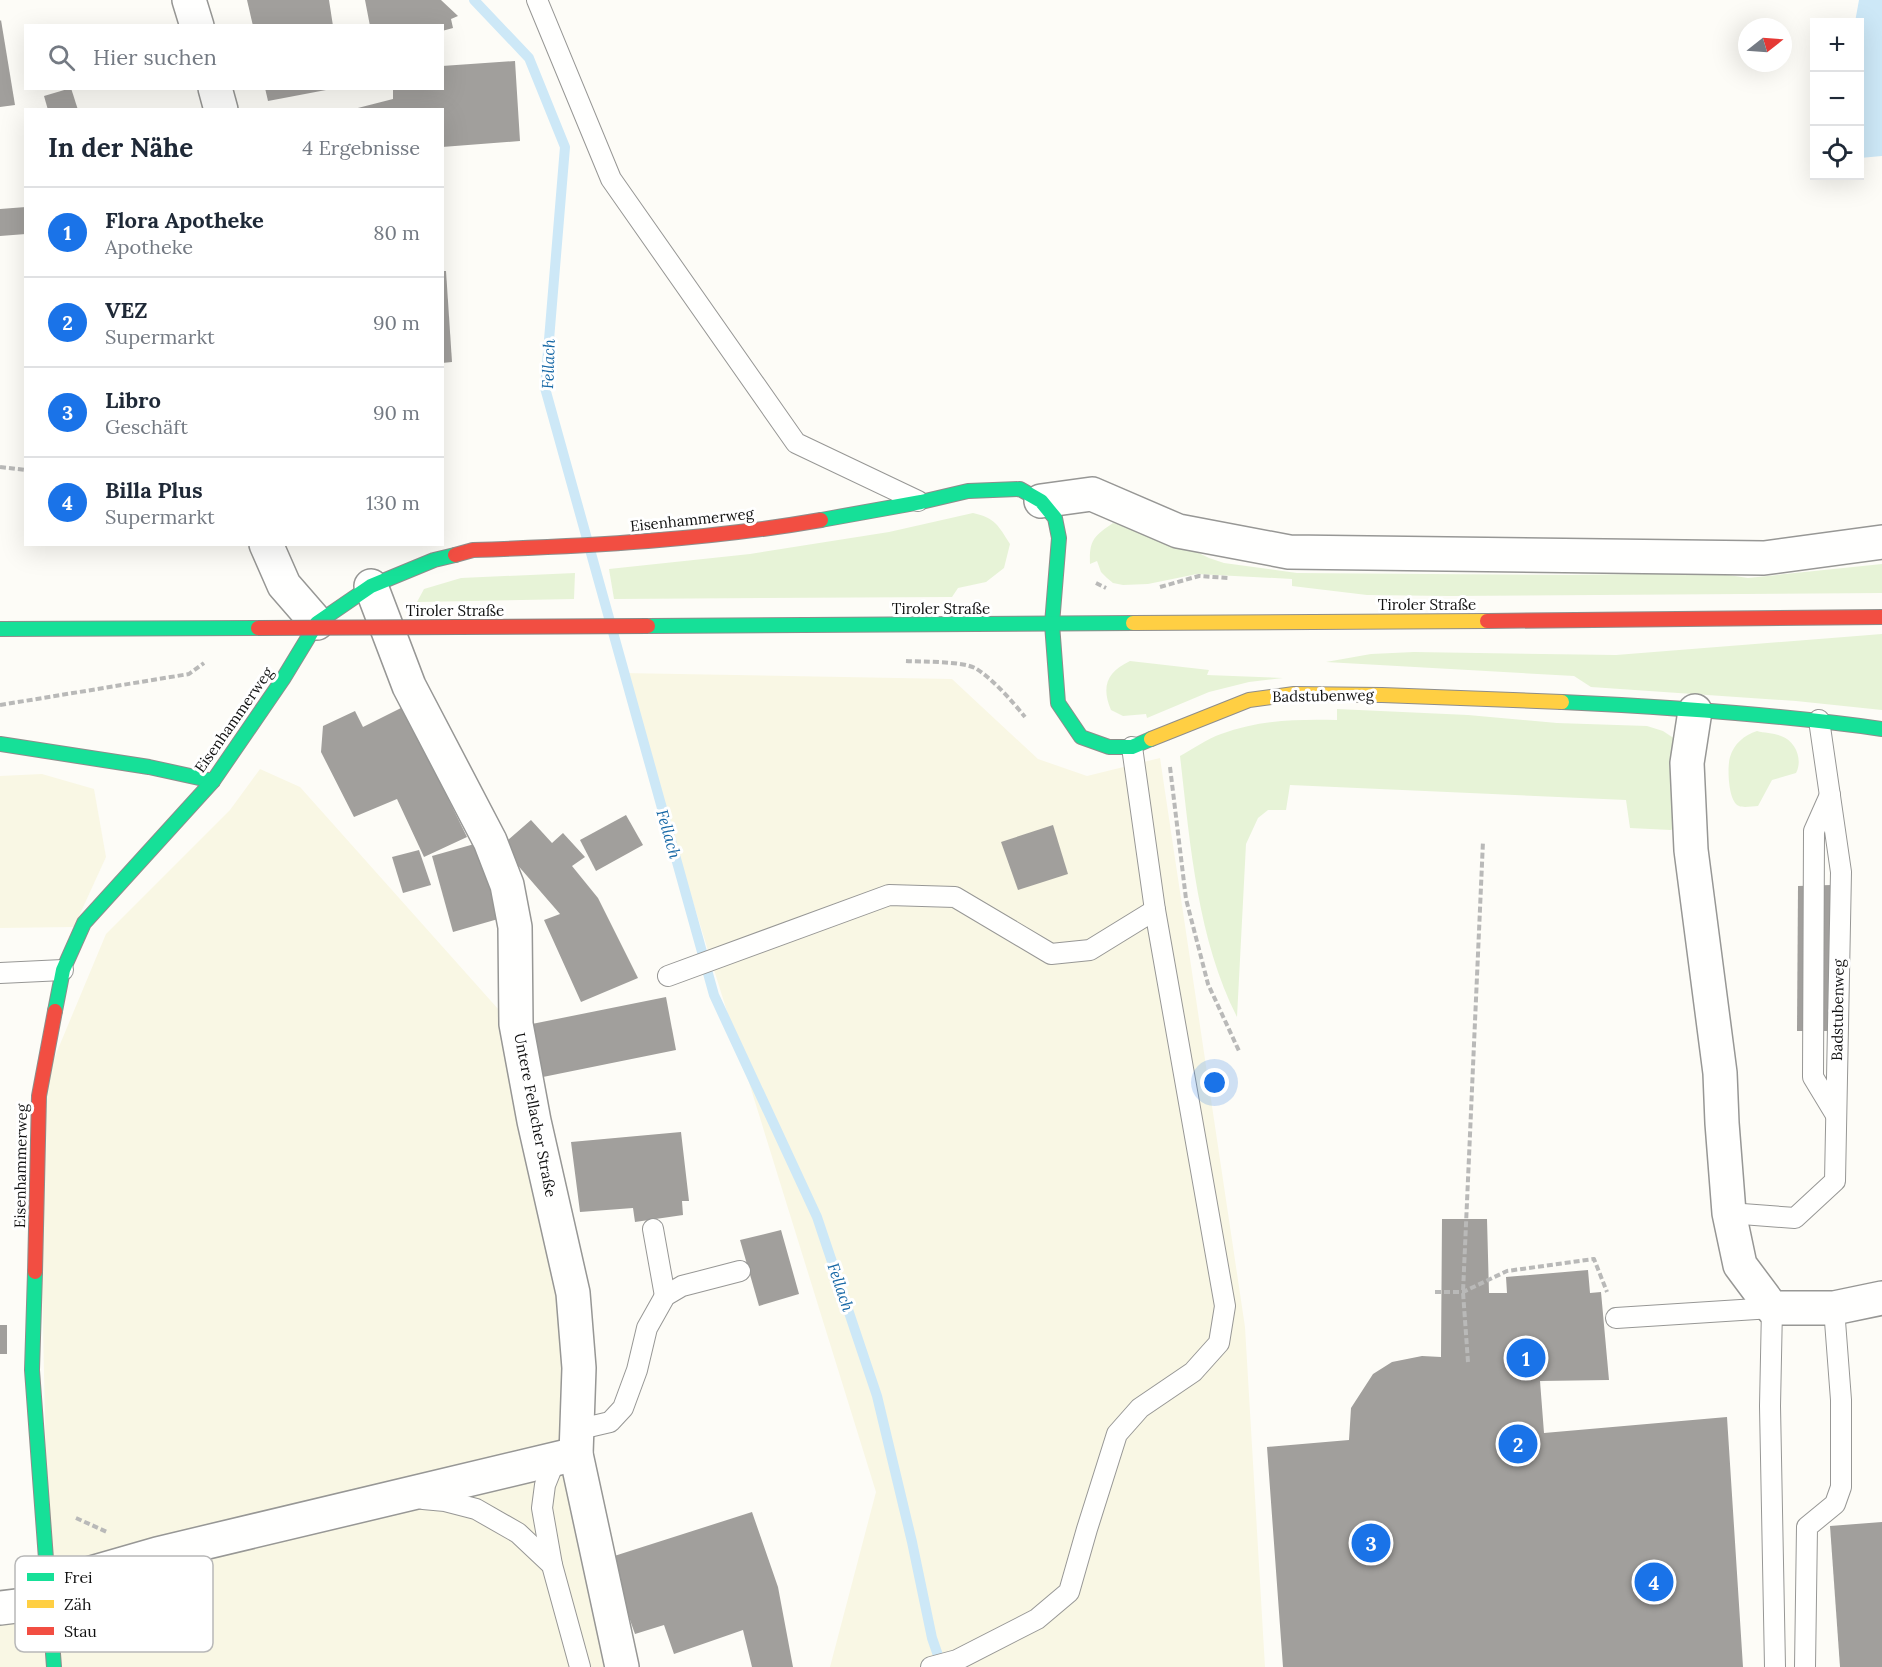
<!DOCTYPE html>
<html lang="de">
<head>
<meta charset="utf-8">
<style>
	body { margin:0; font-family:Lora,serif; background:#f6f6f7; color:#1f2937 }
	.controls { position:absolute; right:18px; top:18px; display:grid; overflow:hidden; border-radius:0px; box-shadow:0 6px 24px #0002 }
	.controls button { width:54px; height:54px; display:grid; place-items:center; padding:0; border:0; border-bottom:2px solid #e0e1e3; background:#fff; color:#1f2937; font:30px sans-serif }
	.compass { position:absolute; left:1738px; top:18px; width:54px; height:54px; border-radius:50%; background:#fff; box-shadow:0 6px 24px #0002; rotate:73deg }
	.you { position:absolute; left:1215px; top:1083px; width:21px; height:21px; margin:-15px; border:4px solid #fff; border-radius:50%; background:#1a73e8; box-shadow:0 0 0 9px #1a73e833 }
	.badge { display:grid; place-items:center; width:39px; height:39px; border-radius:50%; background:#1a73e8; color:#fff; font-size:20px; font-weight:700 }
	.pin { position:absolute; translate:-50% -50%; border:3px solid #fff; box-shadow:0 2px 6px #0006 }
	.list { margin:0; padding:0; list-style:none }
	h2 { display:flex; justify-content:space-between; align-items:center; height:78px; margin:0; padding:0 24px; font-size:26px }
	h2 small { font-size:20px; font-weight:400; color:#747a83 }
	.list li { display:grid; grid-template-columns:39px 1fr auto; gap:18px; align-items:center; box-sizing:border-box; height:90px; padding:0 24px; border-top:2px solid #e0e1e3 }
	.list b { display:block; font-size:22px; white-space:nowrap }
	.list p { margin:0; font-size:20px; white-space:nowrap; color:#747a83 }
	.list em { font-size:20px; font-style:normal; color:#747a83 }
	.icon { flex:none; width:33px; height:33px; fill:none; stroke:currentColor; stroke-width:2; stroke-linecap:round; stroke-linejoin:round }
	.map { position:relative; flex:none; width:1882px; height:1667px; overflow:hidden }
	.search { position:absolute; background:#fff; box-shadow:0 6px 24px #0002; left:24px; top:24px; width:420px; height:66px; display:flex; align-items:center; gap:15px; box-sizing:border-box; padding:0 21px; border-radius:0px; color:#747a83; font-size:22px }
	.panel { position:absolute; background:#fff; box-shadow:0 6px 24px #0002; left:24px; top:108px; width:420px; height:438px; border-radius:0px }
	.map>svg:first-child { display:block }
</style>
</head>
<body>
<div class="map">
<svg width="1882" height="1667" viewBox="0 0 1882 1667">
	<rect width="100%" height="100%" fill="#fdfcf7"/>
	<g fill="#f9f7e4">
		<path d="M622,673L952,679L1038,759L1087,776L1160,758L1245,1327L1265,1667H830L876,1492Z"/>
		<path d="M260,769L300,787L499,1010L571,1303L565,1477L625,1667H0V1613L49,1604L38,1097L106,934L230,810Z"/>
		<path d="M42,774L94,789L106,857L74,927L0,928V776Z"/>
	</g>
	<g fill="#e7f3d7">
		<path d="M973,513C995,518 998,525 1010,544L1004,568L986,582L958,588L952,597L614,599L609,569L750,554L889,532Z"/>
		<path d="M1113,523L1154,531L1209,558L1224,563L1297,573L1570,575L1715,573L1748,578L1882,564V593L1450,596L1367,595L1292,586V579L1197,574L1148,584L1123,585L1113,583L1107,578L1101,572L1097,561L1090,564C1089,540 1094,536 1113,523Z"/>
		<path d="M575,573L574,599L417,602L424,589L461,578Z"/>
		<path d="M1882,634V710L1796,701L1591,687L1574,676L1326,662L1371,654L1414,652L1616,655Z"/>
		<path d="M1130,661L1209,670L1207,675L1283,678L1249,682L1209,692L1147,718L1146,714L1123,716L1111,710C1101,686 1107,672 1130,661Z"/>
		<path d="M1337,709L1468,715L1557,723L1647,726L1663,731L1675,739L1677,826L1671,830L1630,828L1626,800L1290,785L1286,810H1268L1258,818L1246,844L1237,1017C1197,938 1190,842 1180,756C1193,749 1207,739 1221,734C1259,720 1297,719 1337,720Z"/>
		<path d="M1757,731C1764,733 1774,733 1781,736C1796,741 1803,760 1796,773L1772,780L1758,806C1753,806 1744,808 1739,806C1728,802 1727,767 1730,757C1734,744 1744,735 1757,731Z"/>
	</g>
	<path fill="#cde8f7" d="M1859,0H1882V156L1860,158V22H1855Z"/>
	<g fill="none" stroke-linecap="round" stroke-linejoin="round">
		<path stroke="#cde8f7" stroke-width="10" d="M474,0L529,58L565,147L545,388L714,995L817,1217L877,1396L912,1542L932,1638L942,1667"/>
	</g>
	<g fill="#a19f9c">
		<path d="M247,0H329L333,26H253Z"/>
		<path d="M365,0H441L458,16L451,19L453,28L442,31V26H370Z"/>
		<path d="M1,20L15,105L0,107V21Z"/>
		<path d="M515,61L520,141L442,147V110H350L393,99V88H442V66Z"/>
		<path d="M71,88L78,110H48L44,96Z"/>
		<path d="M265,88H326V90L268,101Z"/>
		<path d="M26,207V234L0,236V209Z"/>
		<path d="M442,271H446L452,362L442,363Z"/>
		<path d="M403,707L467,837L424,857L397,799L354,817L321,752L323,726L355,711L363,727Z"/>
		<path d="M626,815L643,845L596,871L580,840Z"/>
		<path d="M531,820L552,843L563,833L585,857L572,866L598,898L638,978L581,1002L544,920L560,914L501,846Z"/>
		<path d="M1053,825L1068,874L1018,890L1001,842Z"/>
		<path d="M485,841L505,917L453,932L432,856Z"/>
		<path d="M419,850L431,885L403,893L392,857Z"/>
		<path d="M1831,885L1830,1031H1797L1798,886Z"/>
		<path d="M666,997L676,1050L533,1079L522,1026Z"/>
		<path d="M681,1132L689,1201H682L683,1215L635,1222L633,1208L580,1212L571,1142Z"/>
		<path d="M1442,1219H1487L1489,1293H1507L1506,1277L1588,1270L1590,1293L1601,1292L1609,1380L1540,1381L1544,1433L1727,1417L1743,1667H1283L1267,1447L1349,1440L1351,1408L1373,1374L1392,1362L1422,1356L1441,1357Z"/>
		<path d="M781,1230L799,1294L759,1306L740,1240Z"/>
		<rect x="0" y="1325" width="7" height="29"/>
		<path d="M752,1512L778,1587L793,1667H752L743,1630L674,1654L664,1625L635,1634L608,1558Z"/>
		<path d="M1882,1522V1667H1840L1830,1526Z"/>
	</g>
	<g fill="none" stroke-linecap="round" stroke-linejoin="round">
		<g stroke="#979795" stroke-width="22">
			<g id="lane">
				<path d="M537,0L611,179L796,443L918,501"/>
				<path d="M1830,795L1814,831L1813,1077L1836,1115"/>
				<path d="M0,973L63,970"/>
				<path d="M668,976L889,895L955,897L1051,954L1090,950L1155,910"/>
				<path d="M1729,1213L1795,1218L1835,1181L1841,872L1819,720"/>
				<path d="M653,1229L665,1296"/>
				<path d="M1616,1318L1772,1308L1770,1406L1775,1667"/>
				<path d="M576,1430L610,1422L623,1408L637,1370L647,1328L665,1296L682,1286L740,1271"/>
				<path d="M423,1499L445,1501L476,1509L518,1533L552,1565L580,1667"/>
				<path d="M552,1565L542,1508L545,1485L555,1460"/>
				<path d="M931,1667L957,1660L1037,1619L1069,1592L1087,1529L1117,1434L1140,1408L1193,1372L1219,1343L1225,1306L1155,910L1132,747"/>
				<path d="M1805,1667L1807,1527L1835,1504L1841,1487V1400L1834,1308"/>
			</g>
		</g>
		<g stroke="#979795" stroke-width="36">
			<g id="street">
				<path d="M189,0L197,26"/>
				<path d="M215,88L221,110"/>
				<path d="M1041,501L1092,494L1178,531L1289,552L1764,558L1882,542"/>
				<path d="M266,544L284,585L317,623"/>
				<path d="M371,586L409,686L490,841L507,885L515,927L516,1024L534,1121L573,1293L579,1368L576,1454L622,1667"/>
				<path d="M1695,711L1687,763L1691,850L1720,1073L1722,1123L1729,1213L1740,1265L1772,1308H1834L1882,1298"/>
				<path d="M0,1608L49,1602L84,1575L157,1554L576,1454"/>
			</g>
		</g>
		<g stroke="#8e8d8b" stroke-width="16">
			<g id="fast">
				<path d="M821,520L921,502L968,491L1020,489L1041,501L1055,518L1059,538L1052,624L1058,703L1081,737L1109,747H1132L1151,739"/>
				<path d="M648,626L1133,623"/>
				<path d="M0,629L258,628"/>
				<path d="M1562,702C1669,707 1776,714 1882,729"/>
				<path d="M0,744L149,767L213,781"/>
				<path d="M55,1011L63,970L84,923L213,781L283,679L317,623L371,586L434,560L455,555"/>
				<path d="M35,1272L32,1370L54,1667"/>
			</g>
		</g>
		<g stroke="#8e8d8b" stroke-width="16">
			<g id="slow">
				<path d="M1133,623L1487,621"/>
				<path d="M1151,739L1249,700L1294,694L1382,695L1562,702"/>
			</g>
		</g>
		<g stroke="#8e8d8b" stroke-width="16">
			<g id="jam">
				<path d="M455,555L473,550C590,546 706,540 821,520"/>
				<path d="M1487,621L1882,617"/>
				<path d="M35,1272L39,1096L55,1011"/>
			</g>
		</g>
		<g stroke="#b9b9b8" stroke-width="4" stroke-dasharray="6 3" stroke-linecap="butt">
			<path d="M0,467L26,470"/>
			<path d="M1096,583L1106,588"/>
			<path d="M1160,587L1199,576L1229,578"/>
			<path d="M906,661C923,662 961,661 975,668C992,678 1013,702 1025,717"/>
			<path d="M0,705L189,674L204,663"/>
			<path d="M1170,767L1186,899L1208,984L1239,1051"/>
			<path d="M1435,1292H1463L1507,1271L1594,1259L1607,1292"/>
			<path d="M1468,1362L1463,1292L1483,841"/>
			<path d="M76,1518L107,1532"/>
		</g>
		<use href="#lane" stroke="#fffffe" stroke-width="20"/>
		<use href="#street" stroke="#fffffe" stroke-width="33"/>
		<use href="#fast" stroke="#16e098" stroke-width="14"/>
		<use href="#slow" stroke="#ffcf43" stroke-width="14"/>
		<use href="#jam" stroke="#f24e42" stroke-width="14"/>
		<g stroke="#858482" stroke-width="16" stroke-linecap="butt">
			<path id="jam-bridge" d="M258,628L648,626"/>
		</g>
		<use href="#jam-bridge" stroke="#f24e42" stroke-width="14"/>
	</g>
	<g text-anchor="middle" stroke-width="6" stroke-linejoin="round" paint-order="stroke">
		<g font-size="15" fill="#111" stroke="#fff">
			<text transform="translate(692 520) rotate(-6)" y="5">Eisenhammerweg</text>
			<text x="1427" y="610">Tiroler Straße</text>
			<text x="941" y="614">Tiroler Straße</text>
			<text x="455" y="616">Tiroler Straße</text>
			<text transform="translate(1323 696) rotate(-1)" y="5">Badstubenweg</text>
			<text transform="translate(234 720) rotate(-55)" y="5">Eisenhammerweg</text>
			<text transform="translate(1838 1010) rotate(-89)" y="5">Badstubenweg</text>
			<text transform="translate(535 1115) rotate(79)" y="5">Untere Fellacher Straße</text>
			<text transform="translate(21 1166) rotate(-89)" y="5">Eisenhammerweg</text>
		</g>
		<g font-size="16" font-style="italic" fill="#1768a6" stroke="#fff">
			<text transform="translate(548 364) rotate(-88)" y="6">Fellach</text>
			<text transform="translate(669 834) rotate(74)" y="6">Fellach</text>
			<text transform="translate(841 1287) rotate(71)" y="6">Fellach</text>
		</g>
	</g>
	<rect x="15" y="1556" width="198" height="96" rx="9" fill="#fff" stroke="#b8b8b8" stroke-width="1.5"/>
	<rect x="27" y="1573" width="27" height="8" fill="#16e098"/>
	<rect x="27" y="1600" width="27" height="8" fill="#ffcf43"/>
	<rect x="27" y="1627" width="27" height="8" fill="#f24e42"/>
	<g font-size="16" fill="#111">
		<text x="64" y="1583">Frei</text>
		<text x="64" y="1610">Zäh</text>
		<text x="64" y="1637">Stau</text>
	</g>
</svg>
<div class="controls">
<button>+</button>
<button>−</button>
<button><svg class="icon" aria-label="locate" viewBox="0 0 24 24"><circle cx="12" cy="12" r="6"/><path d="M12 2v4M12 18v4M2 12h4M18 12h4"/></svg></button>
</div>
<svg class="compass" viewBox="-18 -18 36 36"><path d="M0-13l5 13h-10z" fill="#e53935"/><path d="M0 13l5-13h-10z" fill="#747a83"/></svg>
<div class="you"></div>
<div class="pin badge" style="left:1526px;top:1358px">1</div>
<div class="pin badge" style="left:1518px;top:1444px">2</div>
<div class="pin badge" style="left:1371px;top:1543px">3</div>
<div class="pin badge" style="left:1654px;top:1582px">4</div>
<div class="search"><svg class="icon" aria-label="search" viewBox="0 0 24 24"><circle cx="10" cy="10" r="6"/><path d="M15 15l6 6"/></svg>Hier suchen</div>
<section class="panel">
<h2>In der Nähe<small>4 Ergebnisse</small></h2>
<ul class="list">
<li><span class="badge">1</span><div><b>Flora Apotheke</b><p>Apotheke</p></div><em>80 m</em></li>
<li><span class="badge">2</span><div><b>VEZ</b><p>Supermarkt</p></div><em>90 m</em></li>
<li><span class="badge">3</span><div><b>Libro</b><p>Geschäft</p></div><em>90 m</em></li>
<li><span class="badge">4</span><div><b>Billa Plus</b><p>Supermarkt</p></div><em>130 m</em></li>
</ul>
</section>
</div>
</body>
</html>
